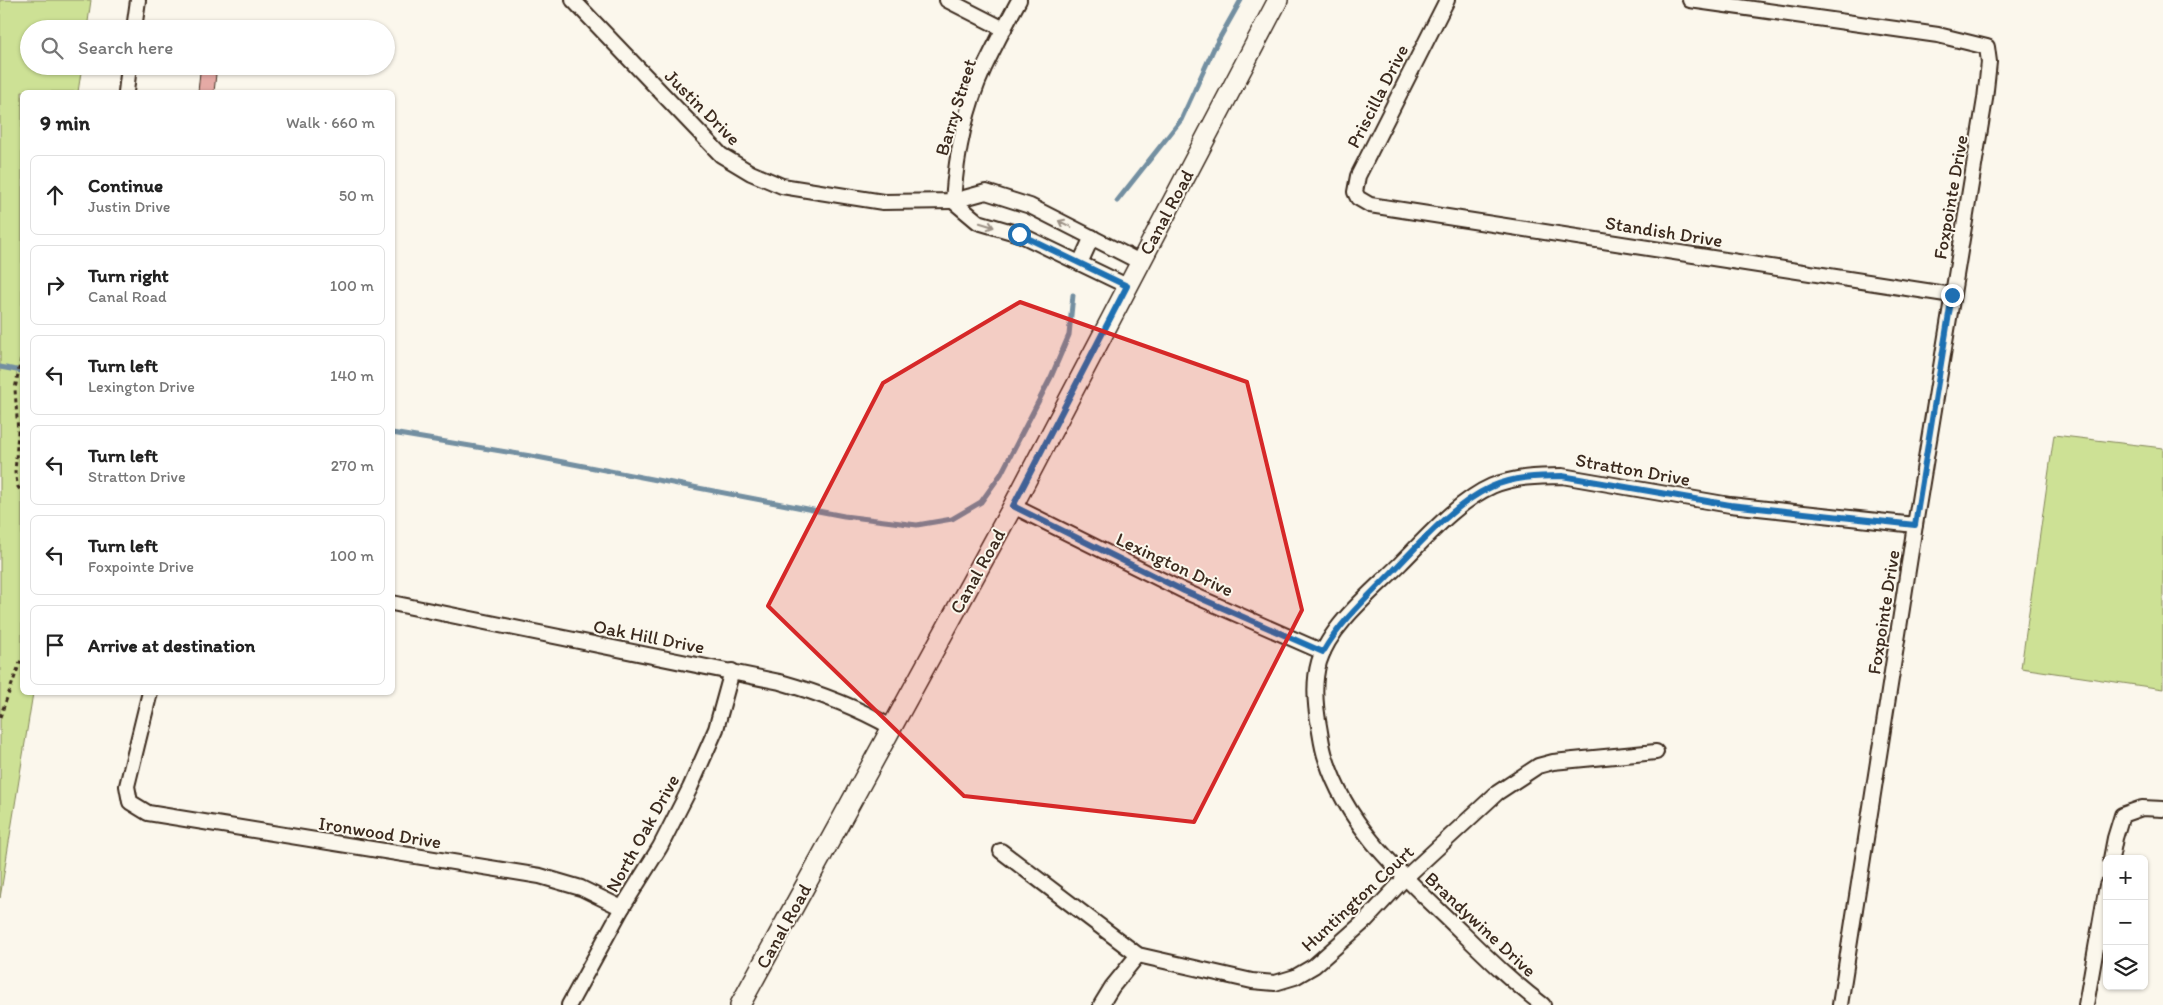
<!DOCTYPE html>
<html lang="en">
<head>
<meta charset="utf-8">
<style>
	body { margin:0; font-family:Itim,sans-serif; background:#f2f2f2; color:#222 }
	.controls { position:absolute; right:15px; bottom:15px; display:grid; overflow:hidden; border-radius:8px; box-shadow:0 1px 4px #0004 }
	.controls button { width:45px; height:45px; display:grid; place-items:center; padding:0; border:0; border-bottom:1px solid #e0e0e0; background:#fff; color:#222; font:25px sans-serif }
	.stop { position:absolute; width:15px; height:15px; margin:-11px; border:4px solid #1f6fb2; border-radius:50%; background:#fff }
	.stop.end { background:#1f6fb2; border-color:#fff; box-shadow:0 1px 5px #0008 }
	.list { margin:0; padding:0; list-style:none }
	h2 { display:flex; justify-content:space-between; align-items:center; height:65px; margin:0; padding:0 20px; font-size:21px }
	h2 small { font-size:16px; font-weight:400; color:#767676 }
	.list li { display:grid; grid-template-columns:32px 1fr auto; gap:15px; align-items:center; box-sizing:border-box; height:80px; margin:0 10px 10px; padding:0 10px; border:1px solid #e0e0e0; border-radius:8px }
	.list b { display:block; font-size:19px; white-space:nowrap }
	.list p { margin:0; font-size:16px; white-space:nowrap; color:#767676 }
	.list em { font-size:16px; font-style:normal; color:#767676 }
	.icon { flex:none; width:28px; height:28px; fill:none; stroke:currentColor; stroke-width:2; stroke-linecap:round; stroke-linejoin:round }
	.map { position:relative; flex:none; width:2163px; height:1005px; overflow:hidden }
	.search { position:absolute; background:#fff; box-shadow:0 1px 4px #0004; left:20px; top:20px; width:375px; height:55px; display:flex; align-items:center; gap:12px; box-sizing:border-box; padding:0 18px; border-radius:28px; color:#767676; font-size:19px }
	.panel { position:absolute; background:#fff; box-shadow:0 1px 4px #0004; left:20px; top:90px; width:375px; height:605px; border-radius:8px }
	.map>svg:first-child { display:block }
</style>
</head>
<body>
<div class="map">
<svg width="2163" height="1005" viewBox="0 0 2163 1005">
	<rect width="100%" height="100%" fill="#fbf7ec"/>
	<filter id="ink" filterUnits="userSpaceOnUse"><feTurbulence type="fractalNoise" baseFrequency=".02" numOctaves="2"/><feDisplacementMap in="SourceGraphic" scale="10" xChannelSelector="R" yChannelSelector="G"/><feConvolveMatrix kernelMatrix="1 2 1 2 8 2 1 2 1" color-interpolation-filters="sRGB"/></filter>
	<g filter="url(#ink)">
		<g fill="#cde195" stroke="#84865a">
			<path d="M0,0H91L87,29H29V66H82L78,92H22V692L33,693L0,898Z"/>
			<path d="M2054,435L2163,448V689L2021,668Z"/>
		</g>
		<g fill="none" stroke-linecap="round" stroke-linejoin="round">
			<g stroke="#738fa1" stroke-width="5">
				<path d="M1117,201L1181,120L1214,48L1241,0"/>
				<path d="M0,367L22,371"/>
				<path d="M392,433L537,457L844,516L917,525L952,519L981,502L1001,474L1051,377L1069,335L1073,295"/>
			</g>
		</g>
		<path fill="#e5aaa5" stroke="#3b2a1e" d="M200,72L216,74L214,92H198Z"/>
		<g fill="none" stroke-linecap="round" stroke-linejoin="round">
			<g stroke="#3b2a1e" stroke-width="18">
				<g id="street">
					<path d="M573,0L721,155L751,173L782,186L883,202L953,201C956,157 965,109 984,68C995,45 1007,22 1019,0"/>
					<path d="M947,0L1004,29"/>
					<path d="M1447,0L1358,176L1355,192L1358,198L1370,205L1952,295"/>
					<path d="M1690,0L1938,35L1987,47L1989,62L1985,99L1915,525L1840,1005"/>
					<path d="M134,29L138,0"/>
					<path d="M126,92L129,66"/>
					<path d="M1080,263L1092,237"/>
					<path d="M1127,286L1019,234L978,222L953,201L986,192L1030,206L1140,262"/>
					<path d="M1013,506L1184,591L1323,652"/>
					<path d="M392,603L780,682C819,693 856,707 891,727"/>
					<path d="M150,692L127,786L130,802L148,813L540,876L581,888L622,908"/>
					<path d="M1001,851L1138,955L1252,981L1275,983L1295,977L1314,966L1366,920L1405,878L1497,793L1538,766L1553,762L1656,752"/>
					<path d="M2111,859L2115,838L2122,815L2142,808L2163,809"/>
					<path d="M569,1005L622,908L660,847L690,788L716,729L732,671"/>
					<path d="M1101,1005L1112,987L1138,955"/>
					<path d="M1543,1005C1508,979 1479,949 1448,919C1399,872 1347,826 1326,759C1322,748 1321,737 1319,726C1315,705 1313,683 1319,662C1330,625 1373,591 1400,564C1426,538 1458,501 1492,486C1514,477 1538,476 1562,476L1730,505L1915,525"/>
					<path d="M2086,1005L2107,885"/>
				</g>
			</g>
			<g stroke="#3b2a1e" stroke-width="22">
				<path id="secondary" d="M740,1005L1013,506L1278,0"/>
			</g>
			<g stroke="#3b2a1e" stroke-width="3" stroke-dasharray="4 4" stroke-linecap="butt">
				<path d="M21,359L15,389L18,432L15,473L18,487L22,492"/>
				<path d="M0,717L22,657"/>
			</g>
			<use href="#street" stroke="#fbf7ec" stroke-width="14"/>
			<use href="#secondary" stroke="#fbf7ec" stroke-width="19"/>
		</g>
		<defs><path id="oneway-shaft" d="M-6 0H5M1.5-3L5.5 0L1.5 3" fill="none" stroke-width="1.6" stroke-linecap="round" stroke-linejoin="round" transform="scale(1.25)"/></defs>
		<g stroke="#9b9085">
			<use href="#oneway-shaft" transform="translate(1065 224) rotate(-153)"/>
			<use href="#oneway-shaft" transform="translate(987 225) rotate(17)"/>
		</g>
	</g>
	<g fill="none" stroke-linecap="round" stroke-linejoin="round" filter="url(#ink)">
		<path stroke="#1f6fb2" stroke-width="6" d="M1019,234L1127,286L1013,506L1184,591L1323,652C1341,621 1368,597 1393,571C1421,542 1454,504 1491,487C1513,477 1538,476 1562,476L1730,505L1915,525L1952,295"/>
	</g>
	<path fill="#d62828" fill-opacity="0.2" stroke="#d62828" stroke-width="4" stroke-linejoin="round" d="M1020,302L1247,382L1302,610L1194,822L964,796L768,606L883,383Z"/>
	<g text-anchor="middle" stroke-width="4" stroke-linejoin="round" paint-order="stroke">
		<g font-size="19" fill="#3b2a1e" stroke="#fbf7ec">
			<text transform="translate(1377 96) rotate(-63)" y="7">Priscilla Drive</text>
			<text transform="translate(703 107) rotate(45)" y="7">Justin Drive</text>
			<text transform="translate(955 107) rotate(-73)" y="7">Barry Street</text>
			<text transform="translate(1950 197) rotate(-80)" y="7">Foxpointe Drive</text>
			<text transform="translate(1166 212) rotate(-62)" y="7">Canal Road</text>
			<text transform="translate(1664 231) rotate(9)" y="7">Standish Drive</text>
			<text transform="translate(1633 469) rotate(10)" y="7">Stratton Drive</text>
			<text transform="translate(1175 564) rotate(25)" y="7">Lexington Drive</text>
			<text transform="translate(977 571) rotate(-61)" y="7">Canal Road</text>
			<text transform="translate(1883 612) rotate(-81)" y="7">Foxpointe Drive</text>
			<text transform="translate(649 636) rotate(11)" y="7">Oak Hill Drive</text>
			<text transform="translate(380 832) rotate(9)" y="7">Ironwood Drive</text>
			<text transform="translate(642 833) rotate(-61)" y="7">North Oak Drive</text>
			<text transform="translate(1357 898) rotate(-43)" y="7">Huntington Court</text>
			<text transform="translate(1481 924) rotate(43)" y="7">Brandywine Drive</text>
			<text transform="translate(783 926) rotate(-61)" y="7">Canal Road</text>
		</g>
	</g>
</svg>
<div class="controls">
<button>+</button>
<button>−</button>
<button><svg class="icon" aria-label="layers" viewBox="0 0 24 24"><path d="M12 4l9 5-9 5-9-5zM3 14l9 5 9-5"/></svg></button>
</div>
<div class="stop" style="left:1019px;top:234px"></div>
<div class="stop end" style="left:1952px;top:295px"></div>
<div class="search"><svg class="icon" aria-label="search" viewBox="0 0 24 24"><circle cx="10" cy="10" r="6"/><path d="M15 15l6 6"/></svg>Search here</div>
<section class="panel">
<h2>9 min<small>Walk · 660 m</small></h2>
<ul class="list">
<li><svg class="icon" aria-label="ahead" viewBox="0 0 24 24"><path d="M12 20V5M6 11l6-6 6 6"/></svg><div><b>Continue</b><p>Justin Drive</p></div><em>50 m</em></li>
<li><svg class="icon" aria-label="right" viewBox="0 0 24 24"><path d="M7 20v-9h11M14 6l5 5-5 5"/></svg><div><b>Turn right</b><p>Canal Road</p></div><em>100 m</em></li>
<li><svg class="icon" aria-label="left" viewBox="0 0 24 24"><path d="M17 20v-9H6M10 6l-5 5 5 5"/></svg><div><b>Turn left</b><p>Lexington Drive</p></div><em>140 m</em></li>
<li><svg class="icon" aria-label="left" viewBox="0 0 24 24"><path d="M17 20v-9H6M10 6l-5 5 5 5"/></svg><div><b>Turn left</b><p>Stratton Drive</p></div><em>270 m</em></li>
<li><svg class="icon" aria-label="left" viewBox="0 0 24 24"><path d="M17 20v-9H6M10 6l-5 5 5 5"/></svg><div><b>Turn left</b><p>Foxpointe Drive</p></div><em>100 m</em></li>
<li><svg class="icon" aria-label="arrive" viewBox="0 0 24 24"><path d="M6 21V4h12l-3 4 3 4H6"/></svg><div><b>Arrive at destination</b></div></li>
</ul>
</section>
</div>
</body>
</html>
